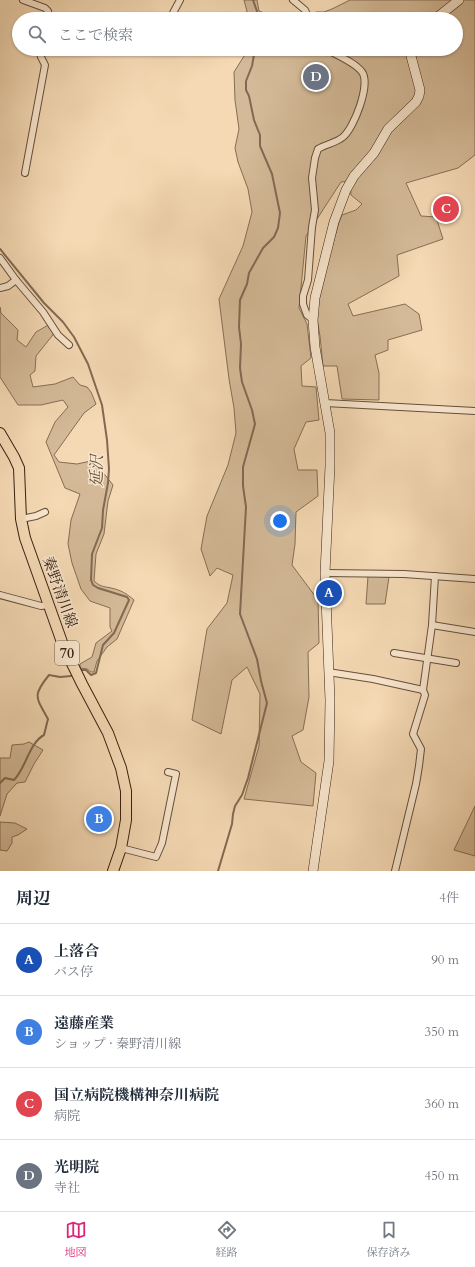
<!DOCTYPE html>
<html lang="ja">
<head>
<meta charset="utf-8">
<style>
	body { margin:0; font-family:Cardo,"Noto Serif JP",serif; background:#f2f2f3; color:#1f2937 }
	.you { position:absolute; left:280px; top:521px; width:14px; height:14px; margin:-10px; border:3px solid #fff; border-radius:50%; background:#1a73e8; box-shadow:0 0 0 6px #1a73e833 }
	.badge { display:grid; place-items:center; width:26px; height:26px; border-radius:50%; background:#db2777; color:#fff; font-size:13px; font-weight:700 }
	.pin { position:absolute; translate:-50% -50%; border:2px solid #fff; box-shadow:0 1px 4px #0006 }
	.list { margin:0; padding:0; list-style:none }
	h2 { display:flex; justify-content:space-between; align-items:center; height:52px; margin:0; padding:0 16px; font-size:17px }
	h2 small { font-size:13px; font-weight:400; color:#747a83 }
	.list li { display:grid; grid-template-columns:26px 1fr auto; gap:12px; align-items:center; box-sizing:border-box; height:72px; padding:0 16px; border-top:1px solid #e0e1e3 }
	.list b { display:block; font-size:15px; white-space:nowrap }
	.list p { margin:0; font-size:13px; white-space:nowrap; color:#747a83 }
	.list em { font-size:13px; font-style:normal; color:#747a83 }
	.icon { flex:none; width:22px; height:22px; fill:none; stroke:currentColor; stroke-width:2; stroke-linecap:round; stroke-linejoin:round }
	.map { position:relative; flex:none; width:475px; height:871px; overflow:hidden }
	.search { position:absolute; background:#fff; box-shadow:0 1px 3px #0004; left:12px; right:12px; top:12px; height:44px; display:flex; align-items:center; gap:10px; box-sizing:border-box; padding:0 14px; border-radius:22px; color:#747a83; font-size:15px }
	.sheet { height:340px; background:#fff }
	nav { display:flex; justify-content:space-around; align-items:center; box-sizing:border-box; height:56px; border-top:1px solid #e0e1e3; background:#fff; font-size:11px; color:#747a83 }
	nav a { display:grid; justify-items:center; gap:2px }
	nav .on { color:#db2777 }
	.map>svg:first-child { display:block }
</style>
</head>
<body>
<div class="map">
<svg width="475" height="871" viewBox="0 0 475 871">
	<rect width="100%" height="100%" fill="#f4d9b4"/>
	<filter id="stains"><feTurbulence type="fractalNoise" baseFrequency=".005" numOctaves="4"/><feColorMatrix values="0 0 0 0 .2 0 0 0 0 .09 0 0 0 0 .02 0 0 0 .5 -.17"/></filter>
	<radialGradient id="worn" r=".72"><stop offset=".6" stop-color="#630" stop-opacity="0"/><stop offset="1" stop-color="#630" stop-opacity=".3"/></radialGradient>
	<g fill="#d4ba98" stroke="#866e55">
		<path d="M244,0H257L259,11L269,15L277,14L296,16L310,15L316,12H324L332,9L350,0H475V155L458,168L406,183L421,216L436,217L443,239L397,255L399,276L348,304L353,316L405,304L419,314L422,330L388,340V350L375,355L379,373V400L342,399L337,366H323L320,336L316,313L322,282L339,222L342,215L356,210L362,204L351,195L350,181L341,182L306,236L299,308L307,324L311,358L301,366L302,386L316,387L319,420L306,422L294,449L298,470H317L318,496L296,512L295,544L292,565L318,600L319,643L308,652L309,697L303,730L292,736L301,762L316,773L313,806L244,799L259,746L260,694L247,667L232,680L221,734L192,720L207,629L227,603L233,575L217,568L210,576L201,549L207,516L228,465L236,433L234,408L229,379L219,299L243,246L252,212L248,189L238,162L235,148L239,129L235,100L234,72L246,53V49H456V19H249Z"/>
		<path d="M0,307L1,313L18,330L17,340L26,347L36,332L50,324L56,331L36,356L35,371L30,375L33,387L55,384L73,377L80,385L87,387L91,392L96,404L84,413L54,455L59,462L77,464L91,461L105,475L113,485L108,501L104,534L96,554L94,581C101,587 102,586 111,588C121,590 127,594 134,600L117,639L107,647L97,661L94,672H91L87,669L80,668V664L92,657L96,643L112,631L110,627V608L90,601L81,589L72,563L68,544L71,520L80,494L65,488L46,442L55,422L68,407L63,400L41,405H18L0,377Z"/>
		<path d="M368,576L389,577L385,604H366Z"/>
		<path d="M29,742L43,750L34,764L25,782L17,783L7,794L0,816V758H10L12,745L24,744Z"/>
		<path d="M475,806V856L454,850Z"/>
		<path d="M0,822L15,823L27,829L18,835L12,837V843L7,851L0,850Z"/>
	</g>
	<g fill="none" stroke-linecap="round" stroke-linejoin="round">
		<g stroke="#826a52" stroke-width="2">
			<path d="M253,0L258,14V19"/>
			<path d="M0,249L44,303L63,322L74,337L88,364L102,405L107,440L109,469L108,483L103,510L102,528L92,554L91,580L93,585L98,588L127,597L129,600L114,633L103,645L96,673L91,675L86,670H81"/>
			<path d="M0,783L5,778L14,780C26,768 29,743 44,735L48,719C36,697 32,696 49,675L60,677L71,676"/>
			<path d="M218,871L232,824L233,814L235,806L242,795L248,778L267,703L261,681L257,659L240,614L246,507L243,486V467L255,424L252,410L242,382L240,368L241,344L239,327L240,300L247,284L249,273L263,248L274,237L278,228L280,213L272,174L260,146V135L254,120L249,96L246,90V81L252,66L255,49"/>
		</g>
		<g stroke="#674f3a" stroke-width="8">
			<g id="street">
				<path d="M23,0L45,8L48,11V19"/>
				<path d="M293,0L305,10L309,19"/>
				<path d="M173,13L180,0"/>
				<path d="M25,173L45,65L41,57L39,49"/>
				<path d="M0,258L16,280L43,312L58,335L69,345"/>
				<path d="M0,288L8,286L16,280"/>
				<path d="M313,320L307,315L303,304V296L308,280L312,227L315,210L312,178L315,158L318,149C326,144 336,143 343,137C354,128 371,84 362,72C355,62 336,55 326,49"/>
				<path d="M325,403L475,411"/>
				<path d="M21,519L36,516L45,512"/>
				<path d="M325,573L404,574L475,579"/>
				<path d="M0,595L41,606L49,605"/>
				<path d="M432,625L475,632"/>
				<path d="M394,653L456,663"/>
				<path d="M328,672L373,679L423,690"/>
				<path d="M121,848L156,857L162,843L176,774L168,772"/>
				<path d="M395,871L416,784L419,766L421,749L413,734L425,695L423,690L432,625L435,576"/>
			</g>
		</g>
		<g stroke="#382112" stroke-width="10">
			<g id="secondary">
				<path d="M435,19L459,0"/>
				<path d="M313,871L329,761L330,700L325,573L330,466V433L315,347L313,320L315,298L334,222L346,190L354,176L374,153L388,129L416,102L419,96L420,90L411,56L410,49"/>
			</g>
		</g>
		<g stroke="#382112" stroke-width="12">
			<path id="primary" d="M0,433L14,457L19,468L21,519L25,538L63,645L82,684L108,733L121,768L126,791V820L121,848L113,871"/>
		</g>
		<use href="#street" stroke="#f8e6ce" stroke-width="6"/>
		<use href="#secondary" stroke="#f8e6ce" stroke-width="9"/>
		<use href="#primary" stroke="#f4d9b4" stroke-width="10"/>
	</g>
	<g text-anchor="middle" stroke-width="3" stroke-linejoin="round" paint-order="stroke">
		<rect fill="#f8e6ce" stroke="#725c4a" stroke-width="1" x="55" y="641" width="24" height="24" rx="3"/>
		<g font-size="14" font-weight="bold" fill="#382112">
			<text x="67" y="658">70</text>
		</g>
		<g font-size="15" fill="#382112" stroke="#f8e6ce">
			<text transform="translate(60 592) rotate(70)" y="5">秦野清川線</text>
		</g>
		<g font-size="16" font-style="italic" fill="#634b37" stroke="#f8e6ce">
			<text transform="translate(96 471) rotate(-89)" y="6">延沢</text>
		</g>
	</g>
	<rect width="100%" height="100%" filter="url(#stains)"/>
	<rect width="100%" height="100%" fill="url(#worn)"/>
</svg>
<div class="you"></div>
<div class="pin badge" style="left:329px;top:593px;background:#1a4fb4">A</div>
<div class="pin badge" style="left:99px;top:819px;background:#3f7fe0">B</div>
<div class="pin badge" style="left:446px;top:209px;background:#e0444e">C</div>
<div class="pin badge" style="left:316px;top:77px;background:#6b7280">D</div>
<div class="search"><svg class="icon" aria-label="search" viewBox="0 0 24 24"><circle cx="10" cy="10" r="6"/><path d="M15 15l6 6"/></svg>ここで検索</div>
</div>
<section class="sheet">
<h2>周辺<small>4件</small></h2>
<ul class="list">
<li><span class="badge" style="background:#1a4fb4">A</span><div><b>上落合</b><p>バス停</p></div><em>90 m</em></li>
<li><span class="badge" style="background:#3f7fe0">B</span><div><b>遠藤産業</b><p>ショップ · 秦野清川線</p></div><em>350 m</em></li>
<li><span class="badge" style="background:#e0444e">C</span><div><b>国立病院機構神奈川病院</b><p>病院</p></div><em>360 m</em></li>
<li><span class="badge" style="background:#6b7280">D</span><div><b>光明院</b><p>寺社</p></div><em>450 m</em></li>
</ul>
</section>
<nav>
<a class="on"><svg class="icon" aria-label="map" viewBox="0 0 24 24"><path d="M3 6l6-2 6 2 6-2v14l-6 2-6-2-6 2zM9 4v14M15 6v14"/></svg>地図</a>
<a><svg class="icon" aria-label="directions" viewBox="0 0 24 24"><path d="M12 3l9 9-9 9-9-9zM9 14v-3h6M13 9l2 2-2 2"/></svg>経路</a>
<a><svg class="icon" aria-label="saved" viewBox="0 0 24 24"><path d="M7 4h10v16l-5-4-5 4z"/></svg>保存済み</a>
</nav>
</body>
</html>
